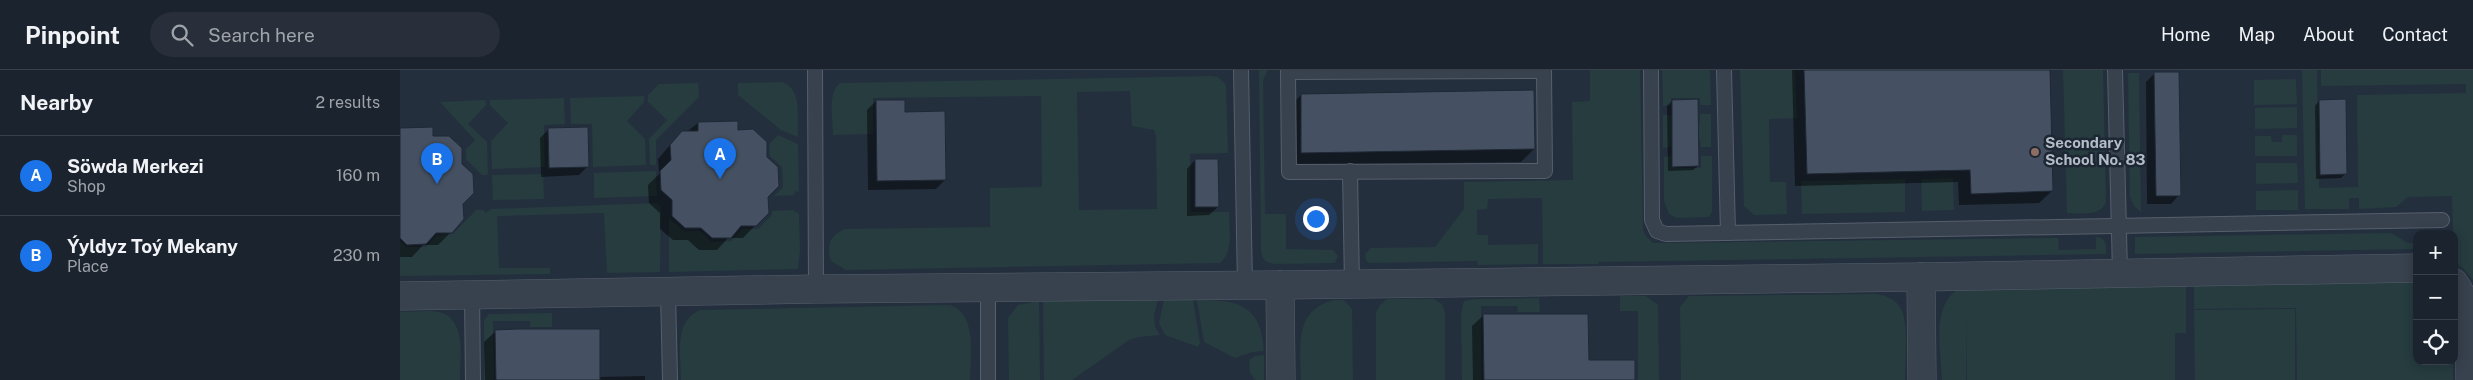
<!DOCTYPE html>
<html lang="en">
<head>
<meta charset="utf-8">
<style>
	body { margin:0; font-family:"Public Sans",sans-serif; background:#282f3a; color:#f1f3f6 }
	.controls { position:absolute; right:15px; bottom:15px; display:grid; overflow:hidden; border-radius:10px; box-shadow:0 2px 12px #0003 }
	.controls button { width:45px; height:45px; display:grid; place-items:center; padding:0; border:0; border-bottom:1px solid #39404a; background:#1b232e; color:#f1f3f6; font:25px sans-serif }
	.you { position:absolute; left:915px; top:148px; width:18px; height:18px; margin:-12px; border:4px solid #fff; border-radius:50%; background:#1a73e8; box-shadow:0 0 0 8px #1a73e833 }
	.badge { display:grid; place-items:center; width:32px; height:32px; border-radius:50%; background:#1a73e8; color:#fff; font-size:16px; font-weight:700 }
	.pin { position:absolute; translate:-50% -41px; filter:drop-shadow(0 1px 2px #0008) }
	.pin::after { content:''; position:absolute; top:26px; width:18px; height:15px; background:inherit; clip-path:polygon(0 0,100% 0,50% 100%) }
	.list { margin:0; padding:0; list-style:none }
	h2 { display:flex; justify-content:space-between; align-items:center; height:65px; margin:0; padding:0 20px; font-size:21px }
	h2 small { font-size:16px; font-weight:400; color:#a0a4aa }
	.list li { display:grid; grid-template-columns:32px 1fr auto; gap:15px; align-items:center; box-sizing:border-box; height:80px; padding:0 20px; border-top:1px solid #39404a }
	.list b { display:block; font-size:19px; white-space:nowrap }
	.list p { margin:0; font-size:16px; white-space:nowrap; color:#a0a4aa }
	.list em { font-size:16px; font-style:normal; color:#a0a4aa }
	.icon { flex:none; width:28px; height:28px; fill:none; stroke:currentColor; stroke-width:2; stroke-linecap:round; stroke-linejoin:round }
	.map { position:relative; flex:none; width:2073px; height:310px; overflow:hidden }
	header { display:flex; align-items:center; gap:30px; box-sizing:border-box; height:70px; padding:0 25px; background:#1b232e; border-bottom:1px solid #39404a }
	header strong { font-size:24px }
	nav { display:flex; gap:28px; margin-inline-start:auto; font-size:18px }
	.search { width:350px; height:45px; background:#282f3a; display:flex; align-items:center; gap:12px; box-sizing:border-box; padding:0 18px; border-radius:28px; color:#a0a4aa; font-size:19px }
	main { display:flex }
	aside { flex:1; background:#1b232e }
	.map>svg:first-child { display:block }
</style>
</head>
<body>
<header>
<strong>Pinpoint</strong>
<div class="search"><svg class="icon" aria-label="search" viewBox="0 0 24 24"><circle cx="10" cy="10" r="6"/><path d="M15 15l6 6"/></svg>Search here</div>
<nav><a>Home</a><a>Map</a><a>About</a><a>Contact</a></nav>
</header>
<main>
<aside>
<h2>Nearby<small>2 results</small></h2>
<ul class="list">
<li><span class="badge">A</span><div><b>Söwda Merkezi</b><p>Shop</p></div><em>160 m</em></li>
<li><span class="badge">B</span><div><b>Ýyldyz Toý Mekany</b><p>Place</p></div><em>230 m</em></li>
</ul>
</aside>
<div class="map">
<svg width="2073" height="310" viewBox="0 0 2073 310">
	<rect width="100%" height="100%" fill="#242f3e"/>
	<g fill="#263c3f" fill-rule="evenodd">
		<path d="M859,0H868L863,10L865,144H886V179L933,180L938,186L935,193L876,194C865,193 862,190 861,179Z"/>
		<path d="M1190,0H1240L1243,159L1245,165L1253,173L1658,168L1659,180L1696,179V167C1707,168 1706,175 1706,184L1199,192L1198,194H1143L1142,128L1088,129L1087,139L1077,140V165H1088V175L1138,174V194L1078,195L1077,191L969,193L966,190L965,184L971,178L1035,177L1064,139V112L1173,110L1172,32L1190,31Z"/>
		<path d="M1262,0H1310L1311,35H1300V28H1271V35L1263,36Z"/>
		<path d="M1340,0H1395L1397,48L1369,49L1370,112H1386L1387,144L1354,145L1344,136Z"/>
		<path d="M1663,0H1703L1706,132C1700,147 1681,143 1667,143Z"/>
		<path d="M1902,0H1917L1919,118L1958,117L1957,25L2066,23V14L1921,16V0H2073V210L2063,198L2054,192L2052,126L2008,127L1996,137L1959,139V128H1949V139H1905Z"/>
		<path d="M1728,3H1739L1741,142L1734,136L1730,127Z"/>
		<path d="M812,6L818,7L826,15L828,83L790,84L791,142H829C829,159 834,181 820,193L446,200L431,191C426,176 430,165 445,159L590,157V118L642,117L641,26L473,28V64L433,65C433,50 427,23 440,13ZM730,21L732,56L754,60L756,66L757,139L679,140L677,22Z"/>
		<path d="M1896,9L1897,34L1854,35V10Z"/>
		<path d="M382,12C403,19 397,48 398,67L381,60L338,25V13Z"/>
		<path d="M298,13L299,27L256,70V95H250L249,69L267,50L248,32V25L259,14Z"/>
		<path d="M244,26V32L227,51L245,69L246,95L193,97L192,54H171L170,28Z"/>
		<path d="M164,28L165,54L144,55L145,97L92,99L91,71L108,53L90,35V30Z"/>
		<path d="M85,30L86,35L68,54L87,72L88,105H82L66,89V79L75,70L40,32Z"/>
		<path d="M1897,37V58L1855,59V38Z"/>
		<path d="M1300,44H1311V77H1301L1300,70H1271V77L1263,78V45H1271V56L1300,55Z"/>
		<path d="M378,65L398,74L399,122L396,121L393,125L374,126L383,117L382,97L370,86L369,74Z"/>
		<path d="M1882,65H1897V86H1855V66H1871L1872,72H1882Z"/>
		<path d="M1271,86L1272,98H1301V86H1312V142L1309,147L1277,148L1269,144L1264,131V87Z"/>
		<path d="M1856,93H1897L1898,113L1856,114Z"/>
		<path d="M256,101L257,126L194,128V103Z"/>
		<path d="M143,104L144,129L93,130L92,105Z"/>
		<path d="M1553,108L1554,140L1522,141L1521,109Z"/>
		<path d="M1505,109V142L1402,144L1401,111Z"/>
		<path d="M1898,120V140H1856V121Z"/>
		<path d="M257,133L261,137L260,202L207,203L204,143L97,146L99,198H150V204L0,206V171L6,177H26L37,165L53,164L76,140H83L86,143L91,139Z"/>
		<path d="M393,140L399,144L400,179L398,199L269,202V148L284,161H300L312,172L331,171L342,159H358L372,145V141Z"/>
		<path d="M1991,163L2008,173H2017V179L1735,184V167Z"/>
		<path d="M2017,211V291H2053V310H1897L1896,238L1794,239V213Z"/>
		<path d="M1786,214V263H1775V310H1567L1566,248V310H1542C1541,283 1531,237 1557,220Z"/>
		<path d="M1475,224C1485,225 1496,229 1501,239C1509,252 1505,294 1505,310H1281L1280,237L1289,226Z"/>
		<path d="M1220,226H1246L1258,235L1259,310H1238V241H1220Z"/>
		<path d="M1139,228L1140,242H1118L1117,236H1081V310H1062L1061,243L1064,231L1075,229Z"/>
		<path d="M793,229L800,273L798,277L765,265L759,253L764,230Z"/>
		<path d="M987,229H1034L1042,234L1045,243V310H976V243L980,235Z"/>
		<path d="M758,230C754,243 751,254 760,265L738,267L729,270L672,310H644L643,231Z"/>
		<path d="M797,230C838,230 861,234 864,281L852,282L835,288L804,272Z"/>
		<path d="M934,230H944L952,239L953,310H901C901,276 893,241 934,230Z"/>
		<path d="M639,231L640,310H609L608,248L618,235Z"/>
		<path d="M549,235C578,242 570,288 570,310H281C281,285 273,252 300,240Z"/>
		<path d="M1895,239V310H1795L1794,240Z"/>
		<path d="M0,242C12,242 27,240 39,242C67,248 60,289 60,310H0Z"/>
		<path d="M152,243V257H130V251H93L94,310H84V250L89,244Z"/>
		<path d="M864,285V310H855L850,303L849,290L855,286Z"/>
	</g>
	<g fill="#0007">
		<path d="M1392,0H1649L1652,121L1639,133L1559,135L1558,112L1395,116Z"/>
		<path d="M1754,4L1779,125L1771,134H1747L1746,12Z"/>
		<path d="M901,25L1134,79L1121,92L889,95L888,38Z"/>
		<path d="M476,31L504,43L545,110L536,119L468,120L467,40Z"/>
		<path d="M1272,31L1298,96L1293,100L1268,101L1267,36Z"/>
		<path d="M1919,31L1945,104L1941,108L1916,109L1915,36Z"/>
		<path d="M298,53L337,61L367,127L368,142L343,168H328L317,180H299L288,170H273L260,159V143L249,133L248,115L259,104L258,89L270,75Z"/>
		<path d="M149,59L188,96L179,105L141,107L140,68Z"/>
		<path d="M0,60L32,67L62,133L51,162L38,175H23L12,187H0Z"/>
		<path d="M795,90L818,137L809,145L787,146V99Z"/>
		<path d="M1084,245L1187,292L1234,310H1073L1072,256Z"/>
		<path d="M96,261L199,307L245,306V310H85L84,272Z"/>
	</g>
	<g fill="#455162" stroke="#1f2835">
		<path d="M1404,0H1650L1653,121L1571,124L1570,100L1407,104Z"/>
		<path d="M1754,2H1779L1781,126H1756Z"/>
		<path d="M1134,20L1135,79L901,83V24Z"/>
		<path d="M1298,29L1299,96L1272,97V30Z"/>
		<path d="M1946,29L1947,104L1920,105L1919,30Z"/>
		<path d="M476,30H505V42L545,41L546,110L477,111Z"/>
		<path d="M338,51V60L353,59L367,72V87L378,97L379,116L368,127L369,143L356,156H341L331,168H312L301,158H285L272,146V130L261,120L260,101L271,90L270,75L282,61H298V52Z"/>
		<path d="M33,57V66H49L62,78V94L73,104L74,123L63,134L64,149L52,163H36L26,174L7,175L0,168V58Z"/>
		<path d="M188,57L189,97L149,98L148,58Z"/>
		<path d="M795,89H818L819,137H795Z"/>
		<path d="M1083,244H1188L1189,290H1235V310H1084Z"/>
		<path d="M117,259H200V310H96L95,260Z"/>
	</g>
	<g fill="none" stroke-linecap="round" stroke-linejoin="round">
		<g stroke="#565f6c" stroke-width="16">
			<g id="lane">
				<path d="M415,0L416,219"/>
				<path d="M841,0L845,216"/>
				<path d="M1251,0L1252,150L1257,161L1266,164L2042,150"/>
				<path d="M1324,0L1328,163"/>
				<path d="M1715,0L1720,203"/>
				<path d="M1144,1L1145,101L889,102L888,2Z"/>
				<path d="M950,101L952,215"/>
				<path d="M588,218V310"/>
				<path d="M268,222L270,310"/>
				<path d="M72,225L73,310"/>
			</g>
		</g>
		<g stroke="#565f6c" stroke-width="29">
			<g id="street">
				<path d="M1521,207L1522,310"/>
				<path d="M2054,213C2073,237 2069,280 2070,310"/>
				<path d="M880,215L1521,207L2017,198"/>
				<path d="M0,226L416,219L880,215L881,310"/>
			</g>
		</g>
		<use href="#lane" stroke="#38414e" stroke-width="14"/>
		<use href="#street" stroke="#38414e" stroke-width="28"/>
	</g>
	<circle fill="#8d6e63" stroke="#1d2633" stroke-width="2" cx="1635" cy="82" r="5"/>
	<g text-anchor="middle" stroke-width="5" stroke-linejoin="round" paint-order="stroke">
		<g font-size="15" font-weight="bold" fill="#b4bcc9" stroke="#1d2633" text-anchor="start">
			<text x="1645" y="78">Secondary<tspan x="1645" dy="17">School No. 83</tspan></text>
		</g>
	</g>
</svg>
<div class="controls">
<button>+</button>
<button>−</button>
<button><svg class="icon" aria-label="locate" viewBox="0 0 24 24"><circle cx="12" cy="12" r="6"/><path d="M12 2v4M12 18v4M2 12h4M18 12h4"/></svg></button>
</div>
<div class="you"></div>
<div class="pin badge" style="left:320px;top:109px">A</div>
<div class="pin badge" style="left:37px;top:114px">B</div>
</div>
</main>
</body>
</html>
